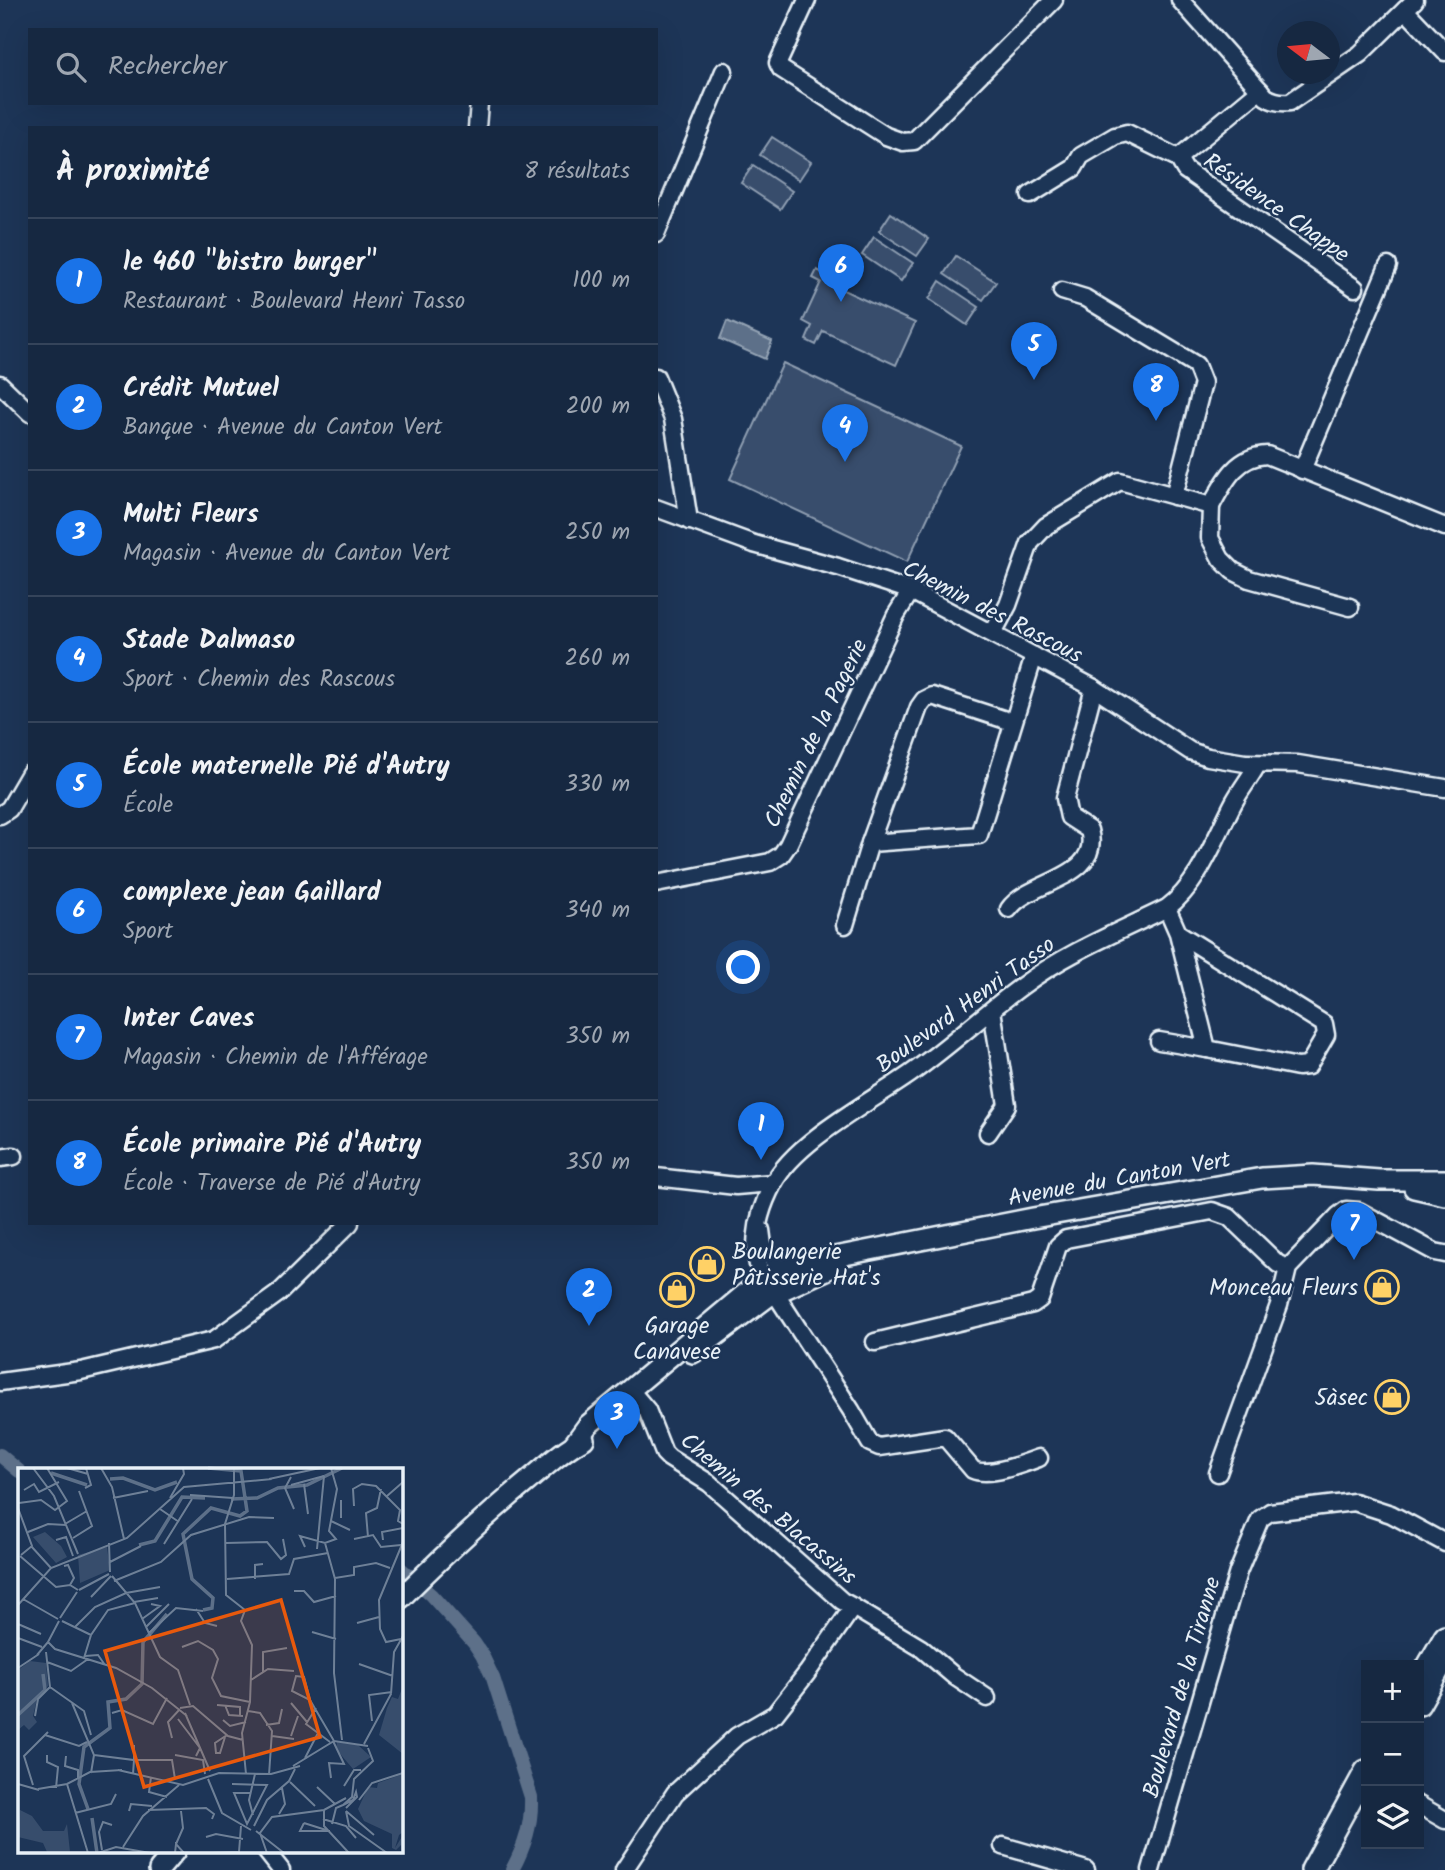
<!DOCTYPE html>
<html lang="fr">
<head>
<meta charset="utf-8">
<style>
	body { margin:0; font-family:Kalam,sans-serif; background:#1f3048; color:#f1f3f6 }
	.controls { position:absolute; right:21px; bottom:21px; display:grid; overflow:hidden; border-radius:0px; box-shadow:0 7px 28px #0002 }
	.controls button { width:63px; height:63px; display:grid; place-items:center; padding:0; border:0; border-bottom:2px solid #35445a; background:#162841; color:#f1f3f6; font:35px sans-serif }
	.compass { position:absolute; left:1277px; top:21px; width:63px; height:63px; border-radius:50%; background:#162841; box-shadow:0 7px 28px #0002; rotate:286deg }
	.you { position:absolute; left:744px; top:968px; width:24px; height:24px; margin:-18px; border:5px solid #fff; border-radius:50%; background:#1a73e8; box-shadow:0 0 0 10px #1a73e833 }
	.badge { display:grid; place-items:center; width:46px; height:46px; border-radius:50%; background:#1a73e8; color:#fff; font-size:23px; font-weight:700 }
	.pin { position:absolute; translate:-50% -58px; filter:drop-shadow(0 2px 4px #0008) }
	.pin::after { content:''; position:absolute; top:37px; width:24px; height:21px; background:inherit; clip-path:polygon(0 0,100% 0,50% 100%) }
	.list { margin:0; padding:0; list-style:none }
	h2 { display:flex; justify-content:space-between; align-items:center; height:91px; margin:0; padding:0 28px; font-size:30px }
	h2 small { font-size:23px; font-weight:400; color:#9ea6b1 }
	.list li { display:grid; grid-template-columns:46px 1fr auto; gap:21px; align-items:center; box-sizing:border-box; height:126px; padding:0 28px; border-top:2px solid #35445a }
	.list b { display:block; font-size:26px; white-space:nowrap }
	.list p { margin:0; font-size:23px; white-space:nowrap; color:#9ea6b1 }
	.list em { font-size:23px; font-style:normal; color:#9ea6b1 }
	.icon { flex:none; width:38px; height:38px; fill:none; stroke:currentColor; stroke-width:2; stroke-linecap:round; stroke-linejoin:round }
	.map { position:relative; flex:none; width:1445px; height:1870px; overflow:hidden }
	.search { position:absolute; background:#162841; box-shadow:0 7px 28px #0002; left:28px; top:28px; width:630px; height:77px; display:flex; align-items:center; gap:18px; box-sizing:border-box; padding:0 24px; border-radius:0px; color:#9ea6b1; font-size:26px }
	.panel { position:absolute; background:#162841; box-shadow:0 7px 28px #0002; left:28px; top:126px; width:630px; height:1099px; border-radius:0px }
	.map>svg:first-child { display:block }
</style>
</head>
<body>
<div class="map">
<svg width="1445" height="1870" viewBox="0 0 1445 1870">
	<rect width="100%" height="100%" fill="#1d3557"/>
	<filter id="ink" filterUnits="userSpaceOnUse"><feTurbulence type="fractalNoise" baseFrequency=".0143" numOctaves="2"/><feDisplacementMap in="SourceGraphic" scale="14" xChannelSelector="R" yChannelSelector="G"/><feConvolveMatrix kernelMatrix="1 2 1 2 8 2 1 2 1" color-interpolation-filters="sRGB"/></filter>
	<g filter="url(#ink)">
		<g fill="#374d6c" stroke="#909fb2" stroke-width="2">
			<path d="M772,137L811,162L799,180L760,155Z"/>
			<path d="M753,165L792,191L780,209L741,183Z"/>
			<path d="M891,213L929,239L917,256L879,231Z"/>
			<path d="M874,237L913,263L901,281L862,255Z"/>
			<path d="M956,256L996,282L983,300L944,274Z"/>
			<path d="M817,270L832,277L830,284L915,323L896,365L823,331L816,345L806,340L812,326L803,321L821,282L813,278Z"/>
			<path d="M940,281L979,307L967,325L929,299Z"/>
			<path d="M783,363L961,446L907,562L730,479Z"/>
		</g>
		<path fill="#5d7089" stroke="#95a4b5" stroke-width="2" d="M727,321L772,341L765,359L720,339Z"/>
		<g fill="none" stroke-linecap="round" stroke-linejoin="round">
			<g stroke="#5d7089" stroke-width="14">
				<path d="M0,1455L19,1471"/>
				<path d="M401,1569L431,1595L474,1643L482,1655L493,1678L531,1797C532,1824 525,1846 512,1870"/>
			</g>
			<g stroke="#e8f1f8" stroke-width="21">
				<g id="minor">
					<path d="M807,0L778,63L781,69L886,136L903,142L914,141L1054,0"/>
					<path d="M1180,0L1266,97C1274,102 1281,103 1290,102L1360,54L1415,0"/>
					<path d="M1405,10L1445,52"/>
					<path d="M477,128L479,103"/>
					<path d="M1178,158L1185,170L1355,288"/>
					<path d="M1030,195L1074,168L1081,156L1115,136L1127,133L1178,158L1260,90"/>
					<path d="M656,234L724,71"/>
					<path d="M1062,291L1085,298L1196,365L1203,383L1174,496"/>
					<path d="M656,377L673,419L689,521"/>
					<path d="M0,384L30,413"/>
					<path d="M1302,470L1388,266"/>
					<path d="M1211,506L1210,538L1221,559L1233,571L1249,579L1350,607"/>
					<path d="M656,508L754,544L838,567L911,591L1094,688L1190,751L1208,757L1245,763L1298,764L1445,788"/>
					<path d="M993,633L1008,605L1030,543L1046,526L1120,481L1211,506C1224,482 1236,456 1267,455L1445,527"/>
					<path d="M0,815L9,809L30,773"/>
					<path d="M870,843L979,835L1034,656"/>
					<path d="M656,884L770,862L781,855L788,845L896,615L911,591"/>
					<path d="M1167,908L1178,933L1207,1049L1298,1067L1308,1066L1326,1035L1324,1024L1178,933"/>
					<path d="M1009,909C1029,880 1103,879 1089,830L1069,817L1065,798L1094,688"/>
					<path d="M845,925L870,843L919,707L924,700L932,696L1012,722"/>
					<path d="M1159,1041L1207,1049"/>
					<path d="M988,1133L1007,1105L992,1010"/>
					<path d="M0,1158L14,1156"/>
					<path d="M656,1177L736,1186L773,1183"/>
					<path d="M761,1230L763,1245L785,1278"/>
					<path d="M767,1291C749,1256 755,1218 773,1184C796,1140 873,1101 913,1072C951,1045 985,1013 1022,986C1066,953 1118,932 1167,908C1200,883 1215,838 1234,802C1241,789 1250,778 1257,765"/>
					<path d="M775,1293L851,1410L870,1443L879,1447L945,1437L973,1470C989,1477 1023,1464 1039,1458"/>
					<path d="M875,1342L1033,1304L1040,1299L1058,1246L1066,1239L1212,1211L1229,1217L1278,1264L1288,1268"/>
					<path d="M0,1382L81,1371L214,1340L279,1293L350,1223"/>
					<path d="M1218,1473L1279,1305L1288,1268L1338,1216L1346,1210L1359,1211L1435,1252L1445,1254"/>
					<path d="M853,1607L921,1648L954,1676L987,1698"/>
					<path d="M1419,1805L1445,1820"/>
					<path d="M1003,1846L1086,1870"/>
					<path d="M266,1851L281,1870"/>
					<path d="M624,1870L675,1793L737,1736L775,1714L807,1673L853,1607L842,1601L709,1483L669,1458L664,1453L647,1410L630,1390"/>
					<path d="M1151,1870L1238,1572L1260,1519L1270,1512L1354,1502L1391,1514L1445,1543"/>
				</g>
			</g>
			<g stroke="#e8f1f8" stroke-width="24">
				<g id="tertiary">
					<path d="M1414,1188L1445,1195"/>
					<path d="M693,1353L769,1296L837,1265"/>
					<path d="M574,1444L588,1425L752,1288L780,1270L799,1264L1033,1218L1262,1178L1313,1175L1379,1180H1445"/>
					<path d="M401,1598C442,1557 483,1518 528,1481C546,1466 564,1449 584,1439"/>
					<path d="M159,1870L175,1851"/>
				</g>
			</g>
			<g stroke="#e8f1f8" stroke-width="26">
				<g id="secondary">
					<path d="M1427,1668L1445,1637"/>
					<path d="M1419,1704L1445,1658"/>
					<path d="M1312,1870L1366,1771"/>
				</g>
			</g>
			<use href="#minor" stroke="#1d3557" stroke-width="16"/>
			<use href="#tertiary" stroke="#1d3557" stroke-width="19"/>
			<use href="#secondary" stroke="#1d3557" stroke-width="21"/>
		</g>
	</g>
	<defs>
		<g id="shop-ring" transform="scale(1.75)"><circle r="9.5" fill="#1d3557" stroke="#ffd166" stroke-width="1.5"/><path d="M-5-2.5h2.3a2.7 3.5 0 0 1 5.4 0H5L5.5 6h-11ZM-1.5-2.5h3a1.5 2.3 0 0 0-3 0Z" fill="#ffd166"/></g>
	</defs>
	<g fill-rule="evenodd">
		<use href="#shop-ring" x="707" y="1264"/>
		<use href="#shop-ring" x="1382" y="1287"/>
		<use href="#shop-ring" x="677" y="1290"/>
		<use href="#shop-ring" x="1392" y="1397"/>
	</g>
	<g text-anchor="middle" stroke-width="5" stroke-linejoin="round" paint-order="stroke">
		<g font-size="23" fill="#e8f1f8" stroke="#1d3557">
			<text transform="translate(1277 207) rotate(35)" y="8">Résidence Chappe</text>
			<text transform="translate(993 611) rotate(27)" y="8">Chemin des Rascous</text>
			<text transform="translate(815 733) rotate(-64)" y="8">Chemin de la Pagerie</text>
			<text transform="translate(965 1004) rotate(-36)" y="8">Boulevard Henri Tasso</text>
			<text transform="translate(1119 1178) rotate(-10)" y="8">Avenue du Canton Vert</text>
			<text transform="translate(769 1508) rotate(40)" y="8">Chemin des Blacassins</text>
			<text transform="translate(1181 1687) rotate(-74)" y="8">Boulevard de la Tiranne</text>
		</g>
		<g font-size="23" fill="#e8f1f8" stroke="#1d3557" text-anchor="end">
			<text x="732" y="1259" text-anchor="start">Boulangerie<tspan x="732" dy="26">Pâtisserie Hat's</tspan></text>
			<text x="1358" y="1295">Monceau Fleurs</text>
			<text x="677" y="1333" text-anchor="middle">Garage<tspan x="677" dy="26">Canavese</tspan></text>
			<text x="1368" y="1405">5àsec</text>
		</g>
	</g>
	<g transform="translate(18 1468)">
		<rect width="385" height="385" fill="#1d3557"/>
		<path d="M27,64L43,78L49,89L38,95L15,69ZM89,79L92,102L62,115L60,87ZM12,193L28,195L30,218L19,231L15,248L19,254L11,262L6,257L0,262V202ZM385,218V286L361,267L369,240L374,229L380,231ZM319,274L340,277L353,289L335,301L318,281ZM385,306V364L381,367L377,380L385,367L383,383V377L378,382L374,380V366L346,353L340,341L350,319L359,320L360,315ZM2,342L14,348L25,363H46L49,356L52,384L59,385H24L29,384L25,375L0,369Z" fill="#374d6c"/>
		<path fill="none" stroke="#5d7089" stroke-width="3.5" d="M33,5L69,17M92,11L105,10L137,22L159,14M213,31L239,30L260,20L289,17L324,0M121,77L137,73L164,29L187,30M185,142L194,140L195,130L174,111L165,66L193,40L222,48L229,43L223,3L190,0M0,247L27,222L25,206M70,341L61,316L66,279L92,260L90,234L108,231L124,216L125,174L149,146M74,350L79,385"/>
		<path fill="none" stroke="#6e8097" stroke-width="2" d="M15,0L36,28L60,86M49,0L70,6M83,0L94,19L106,71M216,0V27L207,56L208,127L227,142L223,153L234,177L232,234L224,265L228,306M273,9L267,20L276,41M251,11L302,0M286,16L290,46M273,17L306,8M67,20L73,17L68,0M6,22L16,16L21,24L41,14M172,27L215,30M369,28L385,14M95,30L130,23M152,30L166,6L165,0M1,35L23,32L37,42L49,33L29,0M336,38L335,21L344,16L358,18L382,42L380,53L385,56M0,40L14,78L3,87M142,41L161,54M323,50V32V36M313,53L332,62M47,56L69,43M10,64L30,56L48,57M350,69L348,45L359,40L363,21M55,70L74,58L61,23M336,71L355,67L363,79L383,77M38,72L48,69L55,88M365,72L364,64L385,60M91,75L92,104M208,75L249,74L263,91L268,87L265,71M307,75L317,111L316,205L324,272M146,76L174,31M13,78L33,100M287,79L282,68L307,75L318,71L311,63L319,21L313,0M299,81L306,8M2,88L38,119L52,117L60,122M92,94L123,78M46,98L50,97L56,110L52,117M94,108L117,135L142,189L160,202L172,237M317,110L336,107V99L358,95L372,100M209,111L271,106L276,91L310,85M237,111V97L245,96M96,113L143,94L173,67L231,49L256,50M61,122L91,106M276,123H286L296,134L318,128M73,129L93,108M5,131L40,151M116,134L140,130M0,137L33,100L109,70L166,19L254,11M178,141L187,155L199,158M42,150L59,124M124,151L142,138L133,136M44,153L73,167M339,155L361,149M0,156L23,166M57,159L77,139L108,125L142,119M128,159L151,136M294,164L318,171M131,165L158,140L185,143M0,170L24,179M383,171L368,174L362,161L361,132L385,74M30,174L41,153M164,179L180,173L195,182L200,191L194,210L203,228L232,234M28,184L32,219L66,243L73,267M19,187L30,174L37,181L98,200L134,220L169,248M67,188L80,187L87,197M66,190L73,167L90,142L117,135M29,194L53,203L70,191M341,196L375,208M0,200L21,186M245,205V184L269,180M233,212L250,201L276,203M292,232L286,209L278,208L274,223L292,232L316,273M54,235L76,287L73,305M273,235L289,254M199,237L222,239V248M207,237L211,247L225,248M162,240L175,238L210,268L225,272M298,240L288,256L312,274M230,243L242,245L254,263L251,307M94,245L104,242L135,256L149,230M167,245L192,303M17,248L20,231L32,219M160,251L182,280L178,288M205,252L212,258L228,254M354,253L351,227L374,224M248,257L261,255L264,241M27,267L61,278L69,274M254,268L276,271M273,268L280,248M207,269L202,285H198L197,275L209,267M154,270L150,254L162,241M346,276L373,226L376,184L385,168M29,287V294L40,299L38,320M76,287L116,292V277M157,287L185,292L187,306M48,288L47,298L60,302V311M287,290L300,265M275,298L316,273L350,278M100,302L165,317L201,305L253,306L282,298M115,306L116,292H154L157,311M133,309L131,324L149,329M313,310L311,295L326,296L315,273M190,311L204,345L233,362M272,314L297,338M0,316L21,322M49,316L70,385M214,316L249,317L229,356L216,325H233M15,317L6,288L30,264M326,318L336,302H343M299,319L317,336M20,321L49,316L72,304L104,302M341,332L354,315L385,305M328,340L339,329L338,324L335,332L325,337L334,329L336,311L355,293L350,280M130,342L188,340L196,346L194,351M306,342V358L331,385M111,343L113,336L134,338M328,343L331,358L369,385M328,343L356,367M57,345L93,336L98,326M261,346L267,336L264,320M235,347L231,332L237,306M305,351L328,358L338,370M286,355L282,363H312M286,355L308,362M314,356L318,340L325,337M236,358L249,332L271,313L277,301M238,363L266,385M188,369L198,366L225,371M158,376L165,360L163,343M105,379L125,348L161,317M84,382L81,364L85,354L94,357M80,385L98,379L132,385M157,385L158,376L166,385M194,385L221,384L223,358M249,385L242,365L254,349L306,342L328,330"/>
		<path fill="#e8590c" fill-opacity="0.15" stroke="#e8590c" stroke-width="3.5" d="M263,132L302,269L126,319L87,183Z"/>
		<rect width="385" height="385" fill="none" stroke="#e8f1f8" stroke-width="3.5"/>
	</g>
</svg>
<div class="controls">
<button>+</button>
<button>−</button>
<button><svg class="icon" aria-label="layers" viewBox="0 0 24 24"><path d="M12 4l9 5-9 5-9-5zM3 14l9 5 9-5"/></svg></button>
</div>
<svg class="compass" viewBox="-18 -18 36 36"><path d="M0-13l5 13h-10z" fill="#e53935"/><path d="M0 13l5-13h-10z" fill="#9ea6b1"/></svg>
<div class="you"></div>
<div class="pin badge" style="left:761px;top:1160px">1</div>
<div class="pin badge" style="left:589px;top:1326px">2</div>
<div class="pin badge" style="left:617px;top:1449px">3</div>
<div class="pin badge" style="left:845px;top:462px">4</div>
<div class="pin badge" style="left:1034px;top:380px">5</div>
<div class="pin badge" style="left:841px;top:302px">6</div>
<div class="pin badge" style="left:1354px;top:1260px">7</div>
<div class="pin badge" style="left:1156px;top:421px">8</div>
<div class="search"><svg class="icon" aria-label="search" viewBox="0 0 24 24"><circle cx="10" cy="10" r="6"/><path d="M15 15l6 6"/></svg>Rechercher</div>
<section class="panel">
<h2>À proximité<small>8 résultats</small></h2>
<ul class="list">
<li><span class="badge">1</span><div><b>le 460 &quot;bistro burger&quot;</b><p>Restaurant · Boulevard Henri Tasso</p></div><em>100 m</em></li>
<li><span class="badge">2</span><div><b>Crédit Mutuel</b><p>Banque · Avenue du Canton Vert</p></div><em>200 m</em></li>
<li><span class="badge">3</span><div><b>Multi Fleurs</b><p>Magasin · Avenue du Canton Vert</p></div><em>250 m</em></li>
<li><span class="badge">4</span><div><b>Stade Dalmaso</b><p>Sport · Chemin des Rascous</p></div><em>260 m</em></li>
<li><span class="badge">5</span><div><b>École maternelle Pié d'Autry</b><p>École</p></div><em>330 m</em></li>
<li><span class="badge">6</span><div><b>complexe jean Gaillard</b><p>Sport</p></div><em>340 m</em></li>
<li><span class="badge">7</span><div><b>Inter Caves</b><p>Magasin · Chemin de l'Afférage</p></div><em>350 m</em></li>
<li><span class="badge">8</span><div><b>École primaire Pié d'Autry</b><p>École · Traverse de Pié d'Autry</p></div><em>350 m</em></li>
</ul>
</section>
</div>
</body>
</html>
